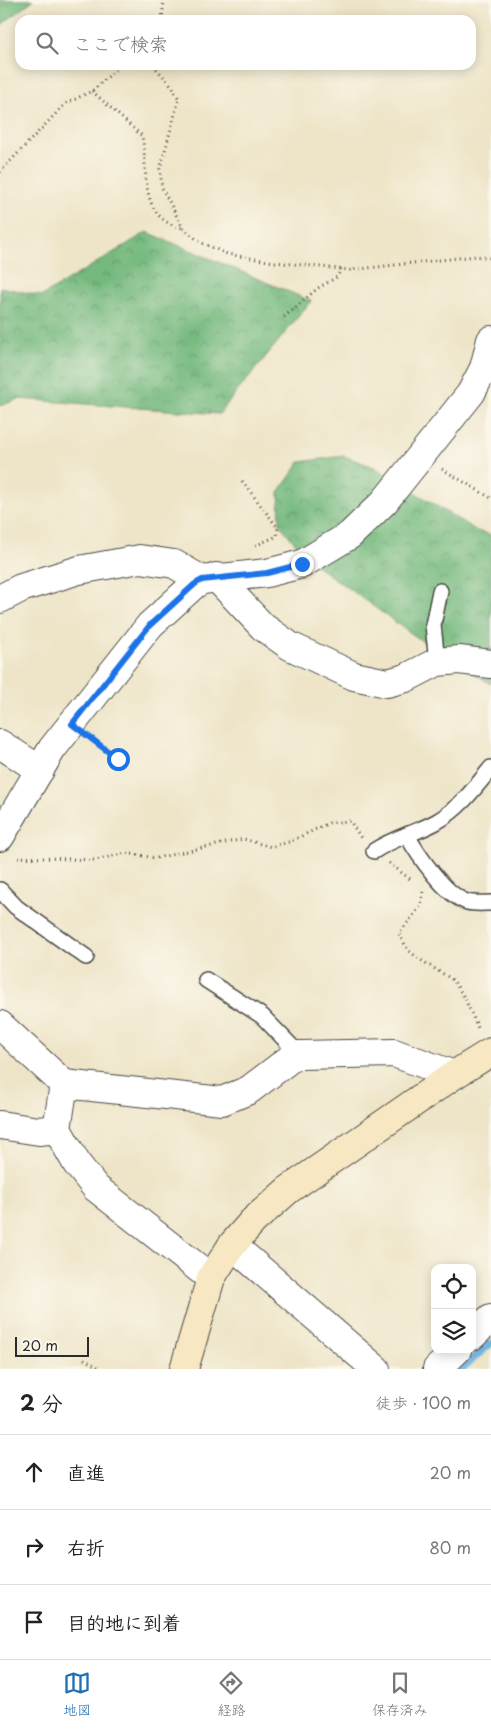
<!DOCTYPE html>
<html lang="ja">
<head>
<meta charset="utf-8">
<style>
	body { margin:0; font-family:"Playpen Sans","Klee One",sans-serif; background:#f2f2f2; color:#222 }
	.controls { position:absolute; right:15px; bottom:15px; display:grid; overflow:hidden; border-radius:10px; box-shadow:0 2px 12px #0003 }
	.controls button { width:45px; height:45px; display:grid; place-items:center; padding:0; border:0; border-bottom:1px solid #e0e0e0; background:#fff; color:#222; font:25px sans-serif }
	.scale { position:absolute; left:15px; bottom:12px; width:74px; box-sizing:border-box; padding-left:5px; border:2px solid #2b2b2b; border-top:0; font-size:14px; line-height:18px; white-space:nowrap; color:#2b2b2b; -webkit-text-stroke:4px #fbf7ec; paint-order:stroke }
	.stop { position:absolute; width:15px; height:15px; margin:-11px; border:4px solid #1a73e8; border-radius:50%; background:#fff }
	.stop.end { background:#1a73e8; border-color:#fff; box-shadow:0 1px 5px #0008 }
	.list { margin:0; padding:0; list-style:none }
	h2 { display:flex; justify-content:space-between; align-items:center; height:65px; margin:0; padding:0 20px; font-size:21px }
	h2 small { font-size:16px; font-weight:400; color:#767676 }
	.list li { display:grid; grid-template-columns:32px 1fr auto; gap:15px; align-items:center; box-sizing:border-box; height:75px; padding:0 20px; border-top:1px solid #e0e0e0 }
	.list b { display:block; font-size:19px; white-space:nowrap }
	.list em { font-size:16px; font-style:normal; color:#767676 }
	.icon { flex:none; width:28px; height:28px; fill:none; stroke:currentColor; stroke-width:2; stroke-linecap:round; stroke-linejoin:round }
	.map { position:relative; flex:none; width:491px; height:1369px; overflow:hidden }
	.search { position:absolute; background:#fff; box-shadow:0 2px 12px #0003; left:15px; right:15px; top:15px; height:55px; display:flex; align-items:center; gap:12px; box-sizing:border-box; padding:0 18px; border-radius:15px; color:#767676; font-size:19px }
	.sheet { height:290px; background:#fff }
	nav { display:flex; justify-content:space-around; align-items:center; box-sizing:border-box; height:70px; border-top:1px solid #e0e0e0; background:#fff; font-size:14px; color:#767676 }
	nav a { display:grid; justify-items:center; gap:2px }
	nav .on { color:#1f6fb2 }
	.map>svg:first-child { display:block }
</style>
</head>
<body>
<div class="map">
<svg width="491" height="1369" viewBox="0 0 491 1369">
	<defs>
		<pattern id="forest-crowns" width="20" height="18" patternUnits="userSpaceOnUse" patternTransform="scale(1.25)"><rect width="20" height="18" fill="#74b97e"/><path d="M2 6a3 3 0 1 1 6 0M12 15a3 3 0 1 1 6 0" fill="none" stroke="#5f9767"/></pattern>
	</defs>
	<rect width="100%" height="100%" fill="#fbf7ec"/>
	<filter id="ink" filterUnits="userSpaceOnUse"><feTurbulence type="fractalNoise" baseFrequency=".02" numOctaves="2"/><feDisplacementMap in="SourceGraphic" scale="10" xChannelSelector="R" yChannelSelector="G"/><feConvolveMatrix kernelMatrix="1 2 1 2 8 2 1 2 1" color-interpolation-filters="sRGB"/></filter>
	<filter id="wash" filterUnits="userSpaceOnUse"><feTurbulence type="fractalNoise" baseFrequency=".0096" numOctaves="4" result="noise"/><feDisplacementMap in="SourceGraphic" scale="20" xChannelSelector="R" yChannelSelector="G"/><feGaussianBlur stdDeviation="1.12" result="paint"/><feColorMatrix in="noise" values="0 0 0 0 0 0 0 0 0 0 0 0 0 0 0 0 0 1.4 0 .05"/><feComposite in="paint" operator="in"/></filter>
	<g filter="url(#wash)">
		<rect width="100%" height="100%" fill="#eee5c8"/>
		<g fill="url(#forest-crowns)" stroke="#507254">
			<path d="M0,0H33L0,26Z"/>
			<path d="M147,232L311,301L219,414L19,399L0,406V287L42,296Z"/>
			<path d="M344,456L374,467L477,531L491,535V684L422,641L310,561L280,525L279,492L300,462Z"/>
		</g>
		<g fill="none" stroke-linecap="round" stroke-linejoin="round">
			<path stroke="#6ab5e3" stroke-width="8" d="M461,1369L491,1343"/>
		</g>
	</g>
	<g filter="url(#ink)">
		<g fill="none" stroke-linecap="round" stroke-linejoin="round">
			<g stroke="#484743" stroke-width="18">
				<g id="lane">
					<path d="M437,662L433,625L440,591"/>
					<path d="M407,835C418,855 445,895 467,902C475,904 483,903 491,903"/>
					<path d="M374,851C393,838 416,833 436,822C459,809 475,788 491,768"/>
					<path d="M0,890L16,907L86,957"/>
					<path d="M206,980L262,1016L300,1055"/>
				</g>
			</g>
			<g stroke="#484743" stroke-width="30">
				<g id="street">
					<path d="M216,577L263,627L290,646L354,676L387,683L406,678L437,662L459,660L491,664"/>
					<path d="M0,599L21,588L79,570L140,559L174,564L202,580"/>
					<path d="M0,744L40,770"/>
					<path d="M0,837L52,749L150,625L195,584L202,580L267,573L302,564L350,535L384,502L471,393L484,368L491,340"/>
					<path d="M0,1025L64,1084L57,1129L77,1164L96,1188L211,1278"/>
					<path d="M64,1084L222,1101L249,1090L295,1055H300L394,1053L454,1075"/>
					<path d="M0,1125L39,1131L57,1129"/>
					<path d="M232,1245L376,1369"/>
					<path d="M472,1336L491,1318"/>
					<path d="M437,1369L457,1350"/>
				</g>
			</g>
			<g stroke="#484743" stroke-width="30">
				<path id="secondary" d="M184,1369L211,1278L232,1245L253,1221L288,1190L454,1075L491,1052"/>
			</g>
			<g stroke="#484743" stroke-width="3" stroke-dasharray="1 4" stroke-linecap="butt">
				<path d="M162,20L164,0"/>
				<path d="M153,65L172,86L179,99L160,169L162,188L183,228L200,242L227,254L274,262L350,270L476,256L491,258"/>
				<path d="M92,91L142,136C149,170 137,219 183,228"/>
				<path d="M0,172L65,104L92,91L121,65"/>
				<path d="M284,317L318,288L337,277L341,269"/>
				<path d="M442,469L491,498"/>
				<path d="M242,481L278,528L277,536L252,547"/>
				<path d="M93,740L118,759"/>
				<path d="M18,857L95,860L126,853L156,858L244,839L271,847L289,842L329,823L350,821L361,838"/>
				<path d="M389,863L410,879"/>
				<path d="M423,892L421,905L399,934L408,950L419,959L453,980L464,997L479,1030"/>
				<path d="M84,1359L101,1369"/>
			</g>
			<use href="#lane" stroke="#fff" stroke-width="15"/>
			<use href="#street" stroke="#fff" stroke-width="28"/>
			<use href="#secondary" stroke="#f7e8c3" stroke-width="28"/>
		</g>
	</g>
	<g fill="none" stroke-linecap="round" stroke-linejoin="round" filter="url(#ink)">
		<path stroke="#1a73e8" stroke-width="6" d="M118,759L72,724L150,625L195,584L202,580L267,573L302,564"/>
	</g>
</svg>
<div class="controls">
<button><svg class="icon" aria-label="locate" viewBox="0 0 24 24"><circle cx="12" cy="12" r="6"/><path d="M12 2v4M12 18v4M2 12h4M18 12h4"/></svg></button>
<button><svg class="icon" aria-label="layers" viewBox="0 0 24 24"><path d="M12 4l9 5-9 5-9-5zM3 14l9 5 9-5"/></svg></button>
</div>
<div class="scale">20 m</div>
<div class="stop" style="left:118px;top:759px"></div>
<div class="stop end" style="left:302px;top:564px"></div>
<div class="search"><svg class="icon" aria-label="search" viewBox="0 0 24 24"><circle cx="10" cy="10" r="6"/><path d="M15 15l6 6"/></svg>ここで検索</div>
</div>
<section class="sheet">
<h2>2 分<small>徒歩 · 100 m</small></h2>
<ul class="list">
<li><svg class="icon" aria-label="ahead" viewBox="0 0 24 24"><path d="M12 20V5M6 11l6-6 6 6"/></svg><div><b>直進</b></div><em>20 m</em></li>
<li><svg class="icon" aria-label="right" viewBox="0 0 24 24"><path d="M7 20v-9h11M14 6l5 5-5 5"/></svg><div><b>右折</b></div><em>80 m</em></li>
<li><svg class="icon" aria-label="arrive" viewBox="0 0 24 24"><path d="M6 21V4h12l-3 4 3 4H6"/></svg><div><b>目的地に到着</b></div></li>
</ul>
</section>
<nav>
<a class="on"><svg class="icon" aria-label="map" viewBox="0 0 24 24"><path d="M3 6l6-2 6 2 6-2v14l-6 2-6-2-6 2zM9 4v14M15 6v14"/></svg>地図</a>
<a><svg class="icon" aria-label="directions" viewBox="0 0 24 24"><path d="M12 3l9 9-9 9-9-9zM9 14v-3h6M13 9l2 2-2 2"/></svg>経路</a>
<a><svg class="icon" aria-label="saved" viewBox="0 0 24 24"><path d="M7 4h10v16l-5-4-5 4z"/></svg>保存済み</a>
</nav>
</body>
</html>
